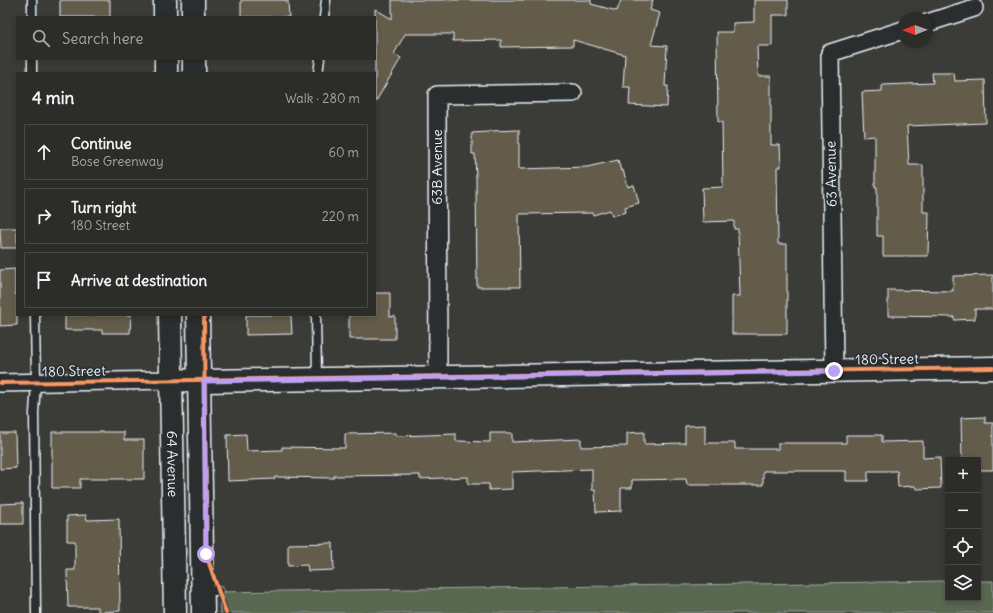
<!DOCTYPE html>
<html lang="en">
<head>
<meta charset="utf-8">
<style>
	body { margin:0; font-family:Delius,sans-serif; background:#383835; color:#f1f3f6 }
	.controls { position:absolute; right:12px; bottom:12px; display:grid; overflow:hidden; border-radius:0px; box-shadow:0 2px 6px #0003 }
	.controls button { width:36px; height:36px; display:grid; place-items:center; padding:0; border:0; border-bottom:1px solid #484846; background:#2c2c29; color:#f1f3f6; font:20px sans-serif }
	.compass { position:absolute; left:897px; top:12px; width:36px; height:36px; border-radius:50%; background:#2c2c29; box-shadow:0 2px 6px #0003; rotate:269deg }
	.stop { position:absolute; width:12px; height:12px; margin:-9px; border:3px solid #bca0f2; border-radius:50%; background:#fff }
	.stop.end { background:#bca0f2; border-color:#fff; box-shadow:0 1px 4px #0008 }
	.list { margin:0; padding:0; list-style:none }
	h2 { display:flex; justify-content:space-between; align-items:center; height:52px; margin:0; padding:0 16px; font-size:17px }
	h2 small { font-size:13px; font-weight:400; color:#a6a7a8 }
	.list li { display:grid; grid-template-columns:26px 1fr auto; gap:12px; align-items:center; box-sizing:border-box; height:56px; margin:0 8px 8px; padding:0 8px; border:1px solid #484846; border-radius:0px }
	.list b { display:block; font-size:15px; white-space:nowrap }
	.list p { margin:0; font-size:13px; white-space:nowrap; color:#a6a7a8 }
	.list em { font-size:13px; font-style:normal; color:#a6a7a8 }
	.icon { flex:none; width:22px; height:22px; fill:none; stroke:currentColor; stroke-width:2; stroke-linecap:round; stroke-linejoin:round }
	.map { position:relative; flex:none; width:993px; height:613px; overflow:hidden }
	.search { position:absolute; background:#2c2c29; box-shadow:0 2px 6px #0003; left:16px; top:16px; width:360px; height:44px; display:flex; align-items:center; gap:10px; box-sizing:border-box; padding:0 14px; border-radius:0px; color:#a6a7a8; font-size:15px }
	.panel { position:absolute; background:#2c2c29; box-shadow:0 2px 6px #0003; left:16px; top:72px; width:360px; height:244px; border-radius:0px }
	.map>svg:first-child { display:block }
</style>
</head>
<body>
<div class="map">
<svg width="993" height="613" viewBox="0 0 993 613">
	<rect width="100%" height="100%" fill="#3b3b37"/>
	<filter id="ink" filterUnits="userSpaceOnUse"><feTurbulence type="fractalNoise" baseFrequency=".025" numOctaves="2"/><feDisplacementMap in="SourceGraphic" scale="8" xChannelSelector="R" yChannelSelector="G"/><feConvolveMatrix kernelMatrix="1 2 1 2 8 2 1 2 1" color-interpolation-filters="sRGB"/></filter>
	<g filter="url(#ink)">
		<path fill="#596851" stroke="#a0aca4" d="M948,581V598H978V581H993V613H220L219,592Z"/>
		<g fill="#645c4c" stroke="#e8f1f8">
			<rect x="60" y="0" width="50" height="17"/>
			<path d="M241,0H285V1H288L289,17H241Z"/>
			<path d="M392,0H591V4L617,11L621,0H653L650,10L660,13L651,45L667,46L665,86H668L667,107L629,105L630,87H623L625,55L573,40V46L501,47V40L453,41V34H405L394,54L401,58L375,103V9L392,19Z"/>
			<path d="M754,0H788V15H772V46H757L758,76H771V145H780L781,167H777L778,244H787V334H732V296H740L738,229H734V221L703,222L702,188L723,187L722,122H718L717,32H733V23L754,22Z"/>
			<path d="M932,73H954L955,81L985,80L986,123L907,126L909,165H923V212H929L928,256H883V236H877V187H875V136L864,137L862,92L882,91V85L933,83Z"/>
			<path d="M519,130V169L587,167L618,160L621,171L623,170L628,187L634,185L639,203L625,207L626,212L612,216L610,210L593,215L592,213L519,214L520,287H477L476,179L475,154H472V133L488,132L491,131Z"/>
			<path d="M0,228H17V248H1Z"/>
			<path d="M15,269V294H17V325L0,326V270Z"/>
			<path d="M993,275V309H975V319L954,320V317L888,316V290L953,291V276Z"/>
			<path d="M375,293H390V317L395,316V339H349V315H375Z"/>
			<path d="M65,315H131L130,333H102V330H65Z"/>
			<path d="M246,315H291L292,334L246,335Z"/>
			<path d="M985,417V423H993V470H978V460H962L961,418Z"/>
			<path d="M705,425V443H735V449H778V443H846V435H882V442L923,441V458L940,457L941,488L916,489L915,486L898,487L897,471H868V481H846V471H763V485H687L686,479L632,480V488H621V511L596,512L595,490H592V469L512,472V489L489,490V484H468V477L420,479V475L334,476V478L275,477V479L228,481L227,435L246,434L247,451L282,450V447L345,448V434L396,433L397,436L456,434V441L490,442V433H512V442L581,439V447L627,446V433L644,432V444L685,443V426Z"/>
			<path d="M52,432H124V440H144V479H80V488H52Z"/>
			<path d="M0,433H15L16,468L0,469Z"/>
			<path d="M23,503V524H0V504Z"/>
			<path d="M86,515L87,520L119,519L120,611L98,612V607H68L67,570H75V541H67V516Z"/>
			<path d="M333,543L334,570L308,571L307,565L288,566V544Z"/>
		</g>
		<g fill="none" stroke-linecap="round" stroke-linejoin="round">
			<g stroke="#e8f1f8" stroke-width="11">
				<g id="lane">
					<path d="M32,0V17"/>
					<path d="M324,17L326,0"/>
					<path d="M32,59V73"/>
					<path d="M318,73L320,59"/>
					<path d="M35,315L36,383L34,413L36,613"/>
					<path d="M316,315L317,378"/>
					<path d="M204,591H219"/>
				</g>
			</g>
			<g stroke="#e8f1f8" stroke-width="20">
				<g id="street">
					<path d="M927,23L974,8"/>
					<path d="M834,371L830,53L903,30"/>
					<path d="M438,377L437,95L573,93"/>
					<path d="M0,383L171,380"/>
				</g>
			</g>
			<g stroke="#e8f1f8" stroke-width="25">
				<g id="secondary">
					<path d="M165,0V17"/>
					<path d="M193,0V17"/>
					<path d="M166,59V73"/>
					<path d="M194,59V73"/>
					<path id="s1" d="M170,315L175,613"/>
					<path d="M198,315L203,613"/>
					<path d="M171,380L205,381L993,368"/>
				</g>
			</g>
			<use href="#lane" stroke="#2a2d2e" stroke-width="8"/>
			<use href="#street" stroke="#2a2d2e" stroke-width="17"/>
			<use href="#secondary" stroke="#2a2d2e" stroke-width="22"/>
			<g stroke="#2a2d2e" stroke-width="6">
				<g id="cycleway">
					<path d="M204,315L206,554L226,613"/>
					<path d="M0,383L993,368"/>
				</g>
			</g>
			<use href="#cycleway" stroke="#f99763" stroke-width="4"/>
		</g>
	</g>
	<g fill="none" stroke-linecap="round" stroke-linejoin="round" filter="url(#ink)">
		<path stroke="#bca0f2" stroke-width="5" d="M206,554L204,381L834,371"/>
	</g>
	<g text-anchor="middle" stroke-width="3" stroke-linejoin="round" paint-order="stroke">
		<g font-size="14" fill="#e8f1f8" stroke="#2a2d2e">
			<text transform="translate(437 167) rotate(-90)" y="5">63B Avenue</text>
			<text transform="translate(831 174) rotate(-91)" y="5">63 Avenue</text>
			<text transform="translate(887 359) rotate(-1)" y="5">180 Street</text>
			<text transform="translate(74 371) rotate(-1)" y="5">180 Street</text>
			<text dy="5" stroke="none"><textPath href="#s1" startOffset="149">64 Avenue</textPath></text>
		</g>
	</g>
</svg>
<div class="controls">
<button>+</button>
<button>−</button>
<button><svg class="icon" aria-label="locate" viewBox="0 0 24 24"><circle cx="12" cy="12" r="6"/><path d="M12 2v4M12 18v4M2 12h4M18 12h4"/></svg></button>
<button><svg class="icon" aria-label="layers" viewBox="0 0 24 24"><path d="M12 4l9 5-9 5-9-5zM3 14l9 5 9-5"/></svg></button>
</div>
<svg class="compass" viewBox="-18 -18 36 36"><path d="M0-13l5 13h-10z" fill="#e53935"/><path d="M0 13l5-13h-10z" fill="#a6a7a8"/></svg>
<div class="stop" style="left:206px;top:554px"></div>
<div class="stop end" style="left:834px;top:371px"></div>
<div class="search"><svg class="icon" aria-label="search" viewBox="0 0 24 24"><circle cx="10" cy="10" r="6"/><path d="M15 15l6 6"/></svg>Search here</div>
<section class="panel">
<h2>4 min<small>Walk · 280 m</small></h2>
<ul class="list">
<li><svg class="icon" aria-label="ahead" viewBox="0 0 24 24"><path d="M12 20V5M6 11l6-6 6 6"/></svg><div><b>Continue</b><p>Bose Greenway</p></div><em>60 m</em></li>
<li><svg class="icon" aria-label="right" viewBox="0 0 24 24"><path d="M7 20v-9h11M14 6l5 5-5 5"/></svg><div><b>Turn right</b><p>180 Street</p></div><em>220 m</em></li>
<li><svg class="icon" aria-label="arrive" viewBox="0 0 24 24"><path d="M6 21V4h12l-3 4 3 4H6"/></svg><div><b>Arrive at destination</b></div></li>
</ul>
</section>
</div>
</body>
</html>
